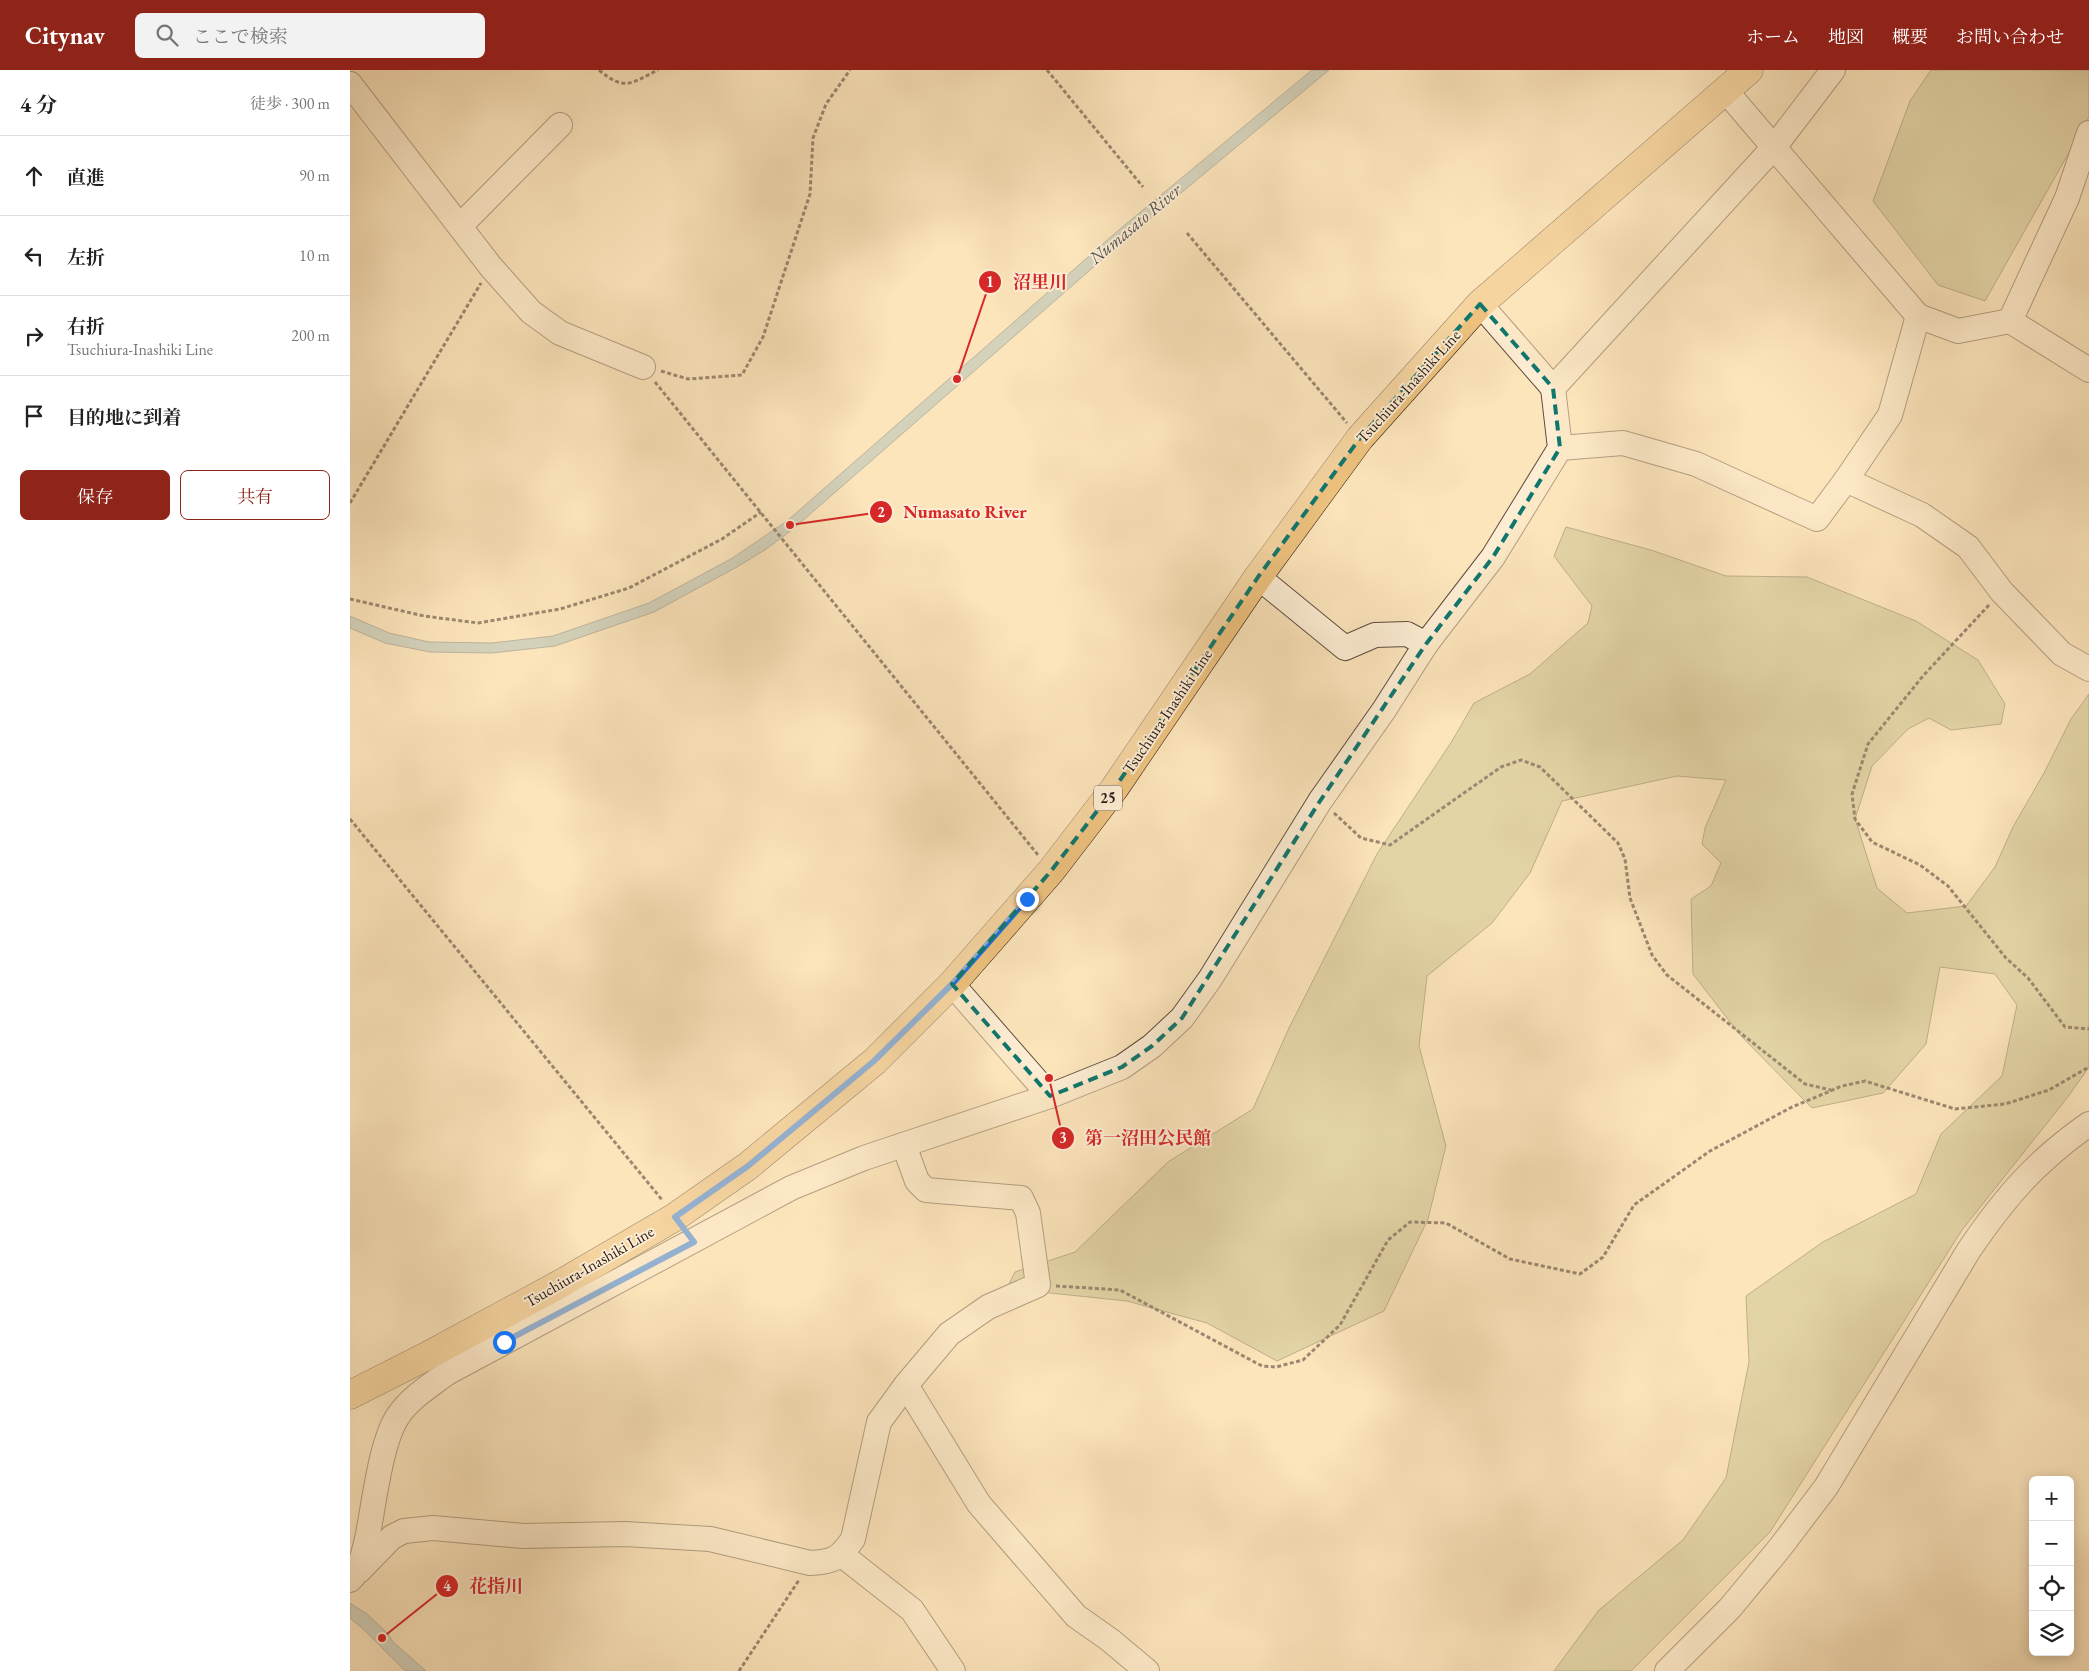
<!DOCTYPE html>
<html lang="ja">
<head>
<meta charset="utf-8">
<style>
	body { margin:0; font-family:"EB Garamond","Noto Serif JP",serif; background:#f2f2f2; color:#222 }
	.controls { position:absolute; right:15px; bottom:15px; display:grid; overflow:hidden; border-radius:8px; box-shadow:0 2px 12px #0003 }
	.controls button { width:45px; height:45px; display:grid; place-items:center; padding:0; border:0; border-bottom:1px solid #e0e0e0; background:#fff; color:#222; font:25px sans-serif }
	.stop { position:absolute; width:15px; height:15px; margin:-11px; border:4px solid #1a73e8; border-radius:50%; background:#fff }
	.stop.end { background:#1a73e8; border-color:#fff; box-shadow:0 1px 5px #0008 }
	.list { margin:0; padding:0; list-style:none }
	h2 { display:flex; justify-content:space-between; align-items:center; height:65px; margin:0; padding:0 20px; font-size:21px }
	h2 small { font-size:16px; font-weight:400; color:#767676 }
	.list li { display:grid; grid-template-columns:32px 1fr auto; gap:15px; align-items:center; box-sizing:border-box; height:80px; padding:0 20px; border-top:1px solid #e0e0e0 }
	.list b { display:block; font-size:19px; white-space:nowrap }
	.list p { margin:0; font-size:16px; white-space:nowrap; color:#767676 }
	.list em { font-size:16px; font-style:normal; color:#767676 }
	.actions { display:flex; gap:10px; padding:15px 20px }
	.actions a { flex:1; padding:11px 0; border:1px solid #8f2418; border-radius:8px; text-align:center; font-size:18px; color:#8f2418 }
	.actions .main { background:#8f2418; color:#fff }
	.icon { flex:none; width:28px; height:28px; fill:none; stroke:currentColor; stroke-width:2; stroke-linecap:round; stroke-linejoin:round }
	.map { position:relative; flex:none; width:1739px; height:1601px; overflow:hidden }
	header { display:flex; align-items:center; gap:30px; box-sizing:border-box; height:70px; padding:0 25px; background:#8f2418; color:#fff }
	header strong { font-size:24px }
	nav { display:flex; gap:28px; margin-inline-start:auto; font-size:18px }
	.search { width:350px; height:45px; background:#f2f2f2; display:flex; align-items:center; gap:12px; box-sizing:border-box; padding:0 18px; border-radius:8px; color:#767676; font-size:19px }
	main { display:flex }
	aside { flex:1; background:#fff }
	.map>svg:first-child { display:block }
</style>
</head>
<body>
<header>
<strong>Citynav</strong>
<div class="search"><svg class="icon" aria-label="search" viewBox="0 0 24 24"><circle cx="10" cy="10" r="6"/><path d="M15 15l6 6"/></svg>ここで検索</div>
<nav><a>ホーム</a><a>地図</a><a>概要</a><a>お問い合わせ</a></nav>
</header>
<main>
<aside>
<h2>4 分<small>徒歩 · 300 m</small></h2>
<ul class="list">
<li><svg class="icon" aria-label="ahead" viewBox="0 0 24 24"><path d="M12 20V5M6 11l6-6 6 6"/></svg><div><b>直進</b></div><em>90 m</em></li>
<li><svg class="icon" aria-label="left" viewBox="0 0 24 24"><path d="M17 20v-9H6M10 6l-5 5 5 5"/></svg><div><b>左折</b></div><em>10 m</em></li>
<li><svg class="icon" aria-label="right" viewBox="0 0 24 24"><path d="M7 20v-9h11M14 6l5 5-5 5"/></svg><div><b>右折</b><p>Tsuchiura-Inashiki Line</p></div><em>200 m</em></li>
<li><svg class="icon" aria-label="arrive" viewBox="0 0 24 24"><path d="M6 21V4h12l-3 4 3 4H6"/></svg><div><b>目的地に到着</b></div></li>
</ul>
<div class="actions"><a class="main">保存</a><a>共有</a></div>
</aside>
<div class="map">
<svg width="1739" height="1601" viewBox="0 0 1739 1601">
	<rect width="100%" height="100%" fill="#fce4bb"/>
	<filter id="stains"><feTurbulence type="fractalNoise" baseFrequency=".004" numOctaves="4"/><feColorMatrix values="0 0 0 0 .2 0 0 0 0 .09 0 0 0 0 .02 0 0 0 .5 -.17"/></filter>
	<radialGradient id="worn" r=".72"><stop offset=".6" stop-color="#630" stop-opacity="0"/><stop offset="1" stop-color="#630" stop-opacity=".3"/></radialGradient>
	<g fill="#c5c28c" stroke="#766e50">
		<path d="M1581,0H1739V47L1635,231L1588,215L1523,131L1560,31Z"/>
		<path d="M1216,457L1301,480L1376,506L1457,507L1566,551L1628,590L1655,634L1651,654L1601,660L1579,648L1558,659L1522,696L1505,749L1527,818L1557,843L1616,836L1645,797L1663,757L1694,703L1721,649L1739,624V997L1717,1028L1612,1160L1420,1462L1281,1601H1204L1249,1540L1333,1470L1376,1408L1399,1292L1396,1226L1473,1172L1566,1124L1591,1064L1652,1006L1667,935L1645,904L1590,897L1576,974L1533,1023L1462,1038L1391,966L1343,904L1341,829L1361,816L1371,793L1352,774L1355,758L1376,710L1327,706L1212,731L1180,803L1142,853L1077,906L1069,976L1096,1076L1078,1149L1034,1241L927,1291L857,1253L777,1231L681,1221L655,1222L665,1202L725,1182L818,1092L903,1039L939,958L1027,784L1102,671L1124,633L1180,604L1238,553L1242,536L1204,486Z"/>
	</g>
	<g fill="#a4bcbb" stroke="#727b79">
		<path d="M962,0H979L778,167L443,459L415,480L387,497L304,542L205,576L142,583L80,582L35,573L0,558V546L39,563L79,572L142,573L203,566L299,533L381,489L437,451L770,159Z"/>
		<path d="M0,1533L17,1544L38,1564L43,1572L76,1601H56C36,1584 21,1564 0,1548Z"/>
	</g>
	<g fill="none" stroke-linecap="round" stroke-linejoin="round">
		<g stroke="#5d4c3e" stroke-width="26">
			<g id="minor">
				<path d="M0,14L141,197L181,242L210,263L293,297"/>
				<path d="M1375,20L1568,246L1608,261L1660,251L1739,300"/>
				<path d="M110,156L210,55"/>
				<path d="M1130,234L1203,318"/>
				<path d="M1660,251L1717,128L1739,63"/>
				<path d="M1210,378L1273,373L1346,394L1467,449L1496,410L1540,345L1568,246"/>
				<path d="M1496,410L1572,445L1618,477L1652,522L1712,584L1739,599"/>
				<path d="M908,507L995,578L1025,565L1057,564L1076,574"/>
				<path d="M602,914L700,1026"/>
				<path d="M554,1075L567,1111L576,1120L671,1128L678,1143L688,1215L638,1237L599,1264L556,1315L629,1434L726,1546L760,1570L797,1601"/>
				<path d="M492,1485L562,1540L603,1601"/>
				<path d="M9,1501L42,1467L54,1461L83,1458L173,1466L275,1464L360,1469L460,1493C484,1492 490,1488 503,1469L529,1352L556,1315"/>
				<path d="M0,1510C11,1500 15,1478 18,1464C24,1433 31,1371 48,1346C61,1327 80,1316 97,1303L441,1118L514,1088L700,1026L772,997L802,976L832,948L860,909L970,731L1034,640L1076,574L1143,487L1210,378L1203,318L1425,76L1483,0"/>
				<path d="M1317,1601L1380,1538L1429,1479L1476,1417L1619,1180C1655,1127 1686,1091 1739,1054"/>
			</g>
		</g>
		<g stroke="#281a15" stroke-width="29">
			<path id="major" d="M0,1325L75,1287L210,1214L325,1147L398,1096L525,991L602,914L701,801L764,719L908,507L1010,368L1130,234L1399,0"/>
		</g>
		<g stroke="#281a15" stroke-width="3" stroke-dasharray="4 2.5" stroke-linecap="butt">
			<path d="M249,0C275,22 281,13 308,0"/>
			<path d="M697,0L793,117"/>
			<path d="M837,163L997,353"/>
			<path d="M311,301L338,309L392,305L413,267L460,124L463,68L476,34L500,0"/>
			<path d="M305,312L688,785"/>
			<path d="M0,433L131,213"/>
			<path d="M0,529L74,546L128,553L210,539L279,518L372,469L411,442"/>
			<path d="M1639,535L1573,606L1518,674L1502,724L1505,749L1522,772L1570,795L1598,816L1656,888L1678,908L1715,957L1739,959"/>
			<path d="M984,743L1011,768L1040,775L1151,697L1171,690L1190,697L1268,773L1275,789L1280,828L1302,885L1317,905L1455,1014L1481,1020"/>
			<path d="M0,749L313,1131"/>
			<path d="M706,1216L770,1220L912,1296L926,1297L953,1290L990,1255L1038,1170L1060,1152L1096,1153L1160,1189L1230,1204L1253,1187L1284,1135L1360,1081L1440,1038L1492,1016L1515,1011L1605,1039L1655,1034L1699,1020L1739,997"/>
			<path d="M389,1601L449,1510"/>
		</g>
		<use href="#minor" stroke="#fdedd3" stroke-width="24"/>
		<use href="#major" stroke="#eec27e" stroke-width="28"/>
	</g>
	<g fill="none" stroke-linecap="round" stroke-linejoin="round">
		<path stroke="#1a73e8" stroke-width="6" d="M154,1272L344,1172L325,1147L398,1096L524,991L602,914L677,829"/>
	</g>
	<path d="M0 0H1739V1601H0ZM1130,234L1203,318L1210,378L1143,487L1076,574L970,731L832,948L802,976L772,997L700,1026L602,914L701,801L764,719L908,507L1010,368Z" fill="#fce4bb" fill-opacity=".55" fill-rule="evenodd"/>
	<path fill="none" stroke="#0f766e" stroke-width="4" stroke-dasharray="10 6" stroke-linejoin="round" d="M1130,234L1203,318L1210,378L1143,487L1076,574L970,731L832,948L802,976L772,997L700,1026L602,914L701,801L764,719L908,507L1010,368Z"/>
	<g text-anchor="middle" stroke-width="4" stroke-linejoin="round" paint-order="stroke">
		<rect fill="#fdedd3" stroke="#68594e" stroke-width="1" x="744" y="715.5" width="28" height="25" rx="4"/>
		<g font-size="15" font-weight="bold" fill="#281a15">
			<text x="758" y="733">25</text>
		</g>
		<g font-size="16" fill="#281a15" stroke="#fdedd3">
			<text transform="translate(1058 316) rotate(-48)" y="6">Tsuchiura-Inashiki Line</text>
			<text transform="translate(817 641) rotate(-56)" y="6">Tsuchiura-Inashiki Line</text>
			<text transform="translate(239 1196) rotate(-30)" y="6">Tsuchiura-Inashiki Line</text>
		</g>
		<g font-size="18" font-style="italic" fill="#53534f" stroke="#fdedd3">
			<text transform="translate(785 154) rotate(-40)" y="6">Numasato River</text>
		</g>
	</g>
	<path fill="none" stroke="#d62828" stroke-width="2" d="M607 309L640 212M440 455L531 442M699 1008L713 1068M32 1568L97 1516"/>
	<g fill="#d62828" stroke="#fdedd3" stroke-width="2">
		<circle cx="607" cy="309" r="5"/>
		<circle cx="440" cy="455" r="5"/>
		<circle cx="699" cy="1008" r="5"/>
		<circle cx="32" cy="1568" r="5"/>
		<circle cx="640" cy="212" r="12"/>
		<circle cx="531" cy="442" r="12"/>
		<circle cx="713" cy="1068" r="12"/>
		<circle cx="97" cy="1516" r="12"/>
	</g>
	<g font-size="15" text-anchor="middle" font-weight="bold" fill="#fff">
		<text x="640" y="217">1</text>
		<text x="531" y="447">2</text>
		<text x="713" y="1073">3</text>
		<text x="97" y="1521">4</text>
	</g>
	<g font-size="18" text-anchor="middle" font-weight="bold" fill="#d62828" stroke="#fdedd3" stroke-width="4" stroke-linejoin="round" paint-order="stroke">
		<text x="690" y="218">沼里川</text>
		<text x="615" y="448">Numasato River</text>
		<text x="798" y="1074">第一沼田公民館</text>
		<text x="146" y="1522">花指川</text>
	</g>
	<rect width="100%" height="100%" filter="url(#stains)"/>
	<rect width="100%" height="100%" fill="url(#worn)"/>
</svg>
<div class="controls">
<button>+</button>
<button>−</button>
<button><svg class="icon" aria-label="locate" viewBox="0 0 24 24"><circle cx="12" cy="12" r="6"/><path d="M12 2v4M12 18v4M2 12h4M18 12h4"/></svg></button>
<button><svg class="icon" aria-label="layers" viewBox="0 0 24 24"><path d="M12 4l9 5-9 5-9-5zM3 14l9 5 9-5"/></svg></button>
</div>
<div class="stop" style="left:154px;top:1272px"></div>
<div class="stop end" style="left:677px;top:829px"></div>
</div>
</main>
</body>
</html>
